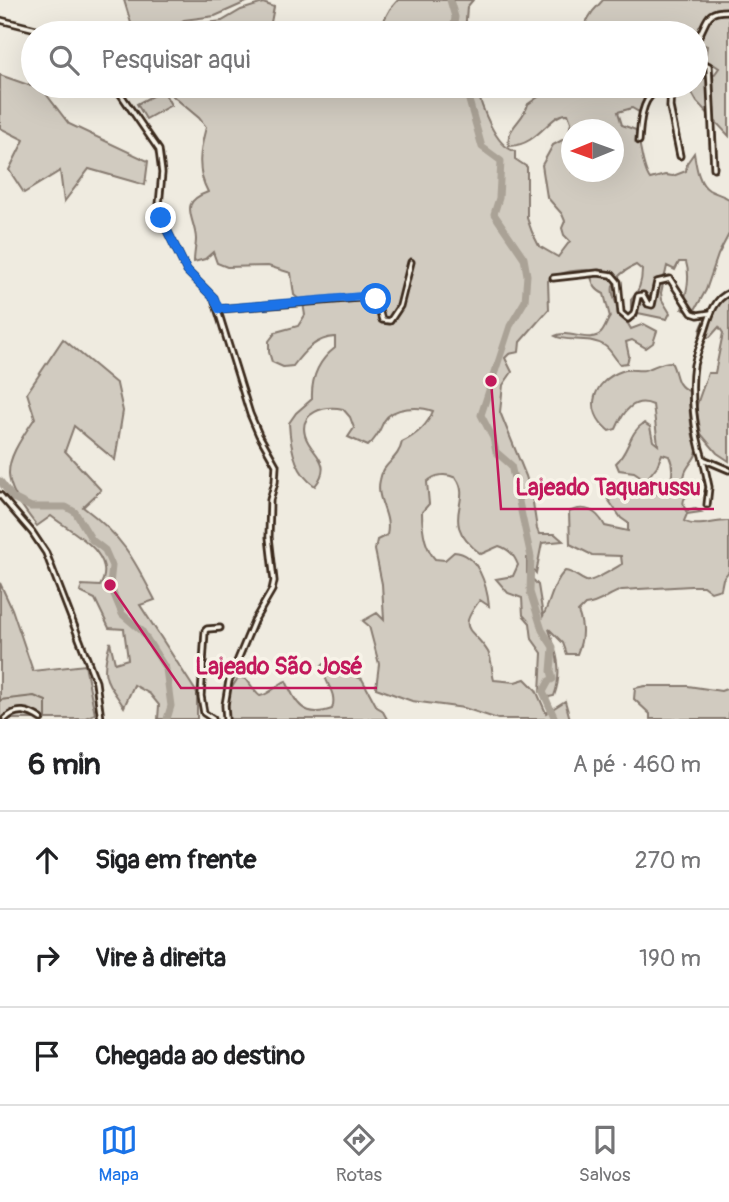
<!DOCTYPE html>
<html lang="pt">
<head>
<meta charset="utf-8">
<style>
	body { margin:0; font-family:Pangolin,sans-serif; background:#f2f2f2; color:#202124 }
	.compass { position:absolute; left:561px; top:119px; width:63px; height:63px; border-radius:50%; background:#fff; box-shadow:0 7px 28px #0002; rotate:269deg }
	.stop { position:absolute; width:21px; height:21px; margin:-16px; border:5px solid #1a73e8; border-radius:50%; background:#fff }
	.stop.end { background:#1a73e8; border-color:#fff; box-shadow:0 2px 7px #0008 }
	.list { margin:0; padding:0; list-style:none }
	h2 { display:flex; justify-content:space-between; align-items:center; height:91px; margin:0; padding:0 28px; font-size:30px }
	h2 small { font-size:23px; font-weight:400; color:#757577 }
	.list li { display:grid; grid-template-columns:46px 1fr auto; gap:21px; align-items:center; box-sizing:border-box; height:98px; padding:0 28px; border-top:2px solid #e0e0e0 }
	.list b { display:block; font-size:26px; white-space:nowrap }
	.list em { font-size:23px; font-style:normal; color:#757577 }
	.icon { flex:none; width:38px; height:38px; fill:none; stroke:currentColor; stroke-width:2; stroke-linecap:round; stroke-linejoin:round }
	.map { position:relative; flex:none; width:729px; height:719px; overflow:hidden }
	.search { position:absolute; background:#fff; box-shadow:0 7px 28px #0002; left:21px; right:21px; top:21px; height:77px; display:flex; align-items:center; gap:18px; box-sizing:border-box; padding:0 24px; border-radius:38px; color:#757577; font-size:26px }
	.sheet { height:385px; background:#fff }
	nav { display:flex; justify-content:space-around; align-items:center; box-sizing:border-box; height:98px; border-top:2px solid #e0e0e0; background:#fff; font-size:19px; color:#757577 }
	nav a { display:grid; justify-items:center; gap:4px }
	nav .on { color:#1a73e8 }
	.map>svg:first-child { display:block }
</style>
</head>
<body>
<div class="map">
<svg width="729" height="719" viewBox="0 0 729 719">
	<rect width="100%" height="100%" fill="#efebe0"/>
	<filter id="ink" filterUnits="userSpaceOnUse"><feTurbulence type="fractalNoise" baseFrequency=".0143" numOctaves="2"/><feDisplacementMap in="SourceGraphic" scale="14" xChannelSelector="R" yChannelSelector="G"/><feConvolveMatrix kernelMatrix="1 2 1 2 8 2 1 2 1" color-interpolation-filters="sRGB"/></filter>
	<g filter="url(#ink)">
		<g fill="#d1cbc0" stroke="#867a6f" stroke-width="2" fill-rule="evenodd">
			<path d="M124,0H251L215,16L184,20L166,30L149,33H134Z"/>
			<path d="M398,0H473L467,7L465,33H352L357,28L369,30L379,29L390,9Z"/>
			<path d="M603,0H729V136L697,102L688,86H696V81L714,75L719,68L713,64H705L696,59V49L706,53L707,46L696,42V33H684L675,26H642L620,33H579L593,11Z"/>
			<path d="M263,3L274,7L269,33H178L200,24L222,21L241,10Z"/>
			<path d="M0,75L43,90L69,124L148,161L145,185L89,169L64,202L60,171L24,193L9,170L24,140L0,128Z"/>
			<path d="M161,86H476C481,105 495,147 515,151V159L527,167V218L532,232L539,246L558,257L570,241L564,235L562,228L565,221L562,214L547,197L542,165L553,145L568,137L571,122L568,114C550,112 539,146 509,146C505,128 524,121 528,104L547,91L593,89L594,86H649V93L639,112L632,108L618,112L622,125L636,130C641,144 642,169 650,179L665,175L673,176L686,171L687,163L694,153C696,165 698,183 709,190C716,194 721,194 729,199V234L718,255L706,290L696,308L689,312L682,309C686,294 691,278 686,262H679L675,270L667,266L661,293L662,300L670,313L667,319L638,313L631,308V300C639,292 642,282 642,270L636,265C597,283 615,301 631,329L644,324L657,331L653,343L646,348L632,340L626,342L629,356L627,363L620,364C615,359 611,350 605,346C588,335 567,343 555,336C568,329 590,344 601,333C605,329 607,321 610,317L604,294C591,288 594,281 588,270C574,270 559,272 548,281L549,309L520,342L519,352L509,354L505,358L512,372L503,385L500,412L526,476L532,496L537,529L539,534H555L563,541L542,543L536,573L533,569L531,558H527V573L538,585L543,616C551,601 553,582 565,571C574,572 578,578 586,581C591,583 615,568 622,564L621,556L592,555L570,544L569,512C585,504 597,511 605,526L628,531V523L621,518L607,498L610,491L618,496C634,488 642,480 657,494H665C672,483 675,468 669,456L662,454L657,466L646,480L634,472L619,470L616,463C629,452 629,432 644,423L650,427L653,441L658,445L653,405C634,396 623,412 616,429L609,431C583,410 593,381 622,371C629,368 637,371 644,370C654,368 660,362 671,362C678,374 674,385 689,391C689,406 690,421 693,436C694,441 698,446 697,451C695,463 681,467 684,487H700L703,479L707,485L704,491C692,494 677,495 686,511L694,508L701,512L687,514L684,521C697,529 714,520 729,521V571L723,579L721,589L711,592L703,586H691L622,590C608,594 600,604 585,605L578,612C584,626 583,640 577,654H567L563,643L549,629C557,653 563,672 554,696L549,697L540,692L542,653L532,639L530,623L523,615L522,598L508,593L496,579L513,576L518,565C514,555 509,549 499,546L481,554C436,521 474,502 456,478C446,473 435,474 427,482L429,504L422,512C422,529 424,547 435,559L445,560L454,552C478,553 487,586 489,606L480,600C455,632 473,627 488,652C493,661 491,671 494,680L515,682L525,679L536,690L546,713L565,701L570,719H498L464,708L412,701L376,688L379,664L369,626L363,621L377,613L384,620L382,584L375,550L377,540L387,535C392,514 375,500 380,480C383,462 398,461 402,442C417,435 427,426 433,411C420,406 393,406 384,421C379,431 377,438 368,446L348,437L354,428L350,417L343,409C325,405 299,412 305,435C310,454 335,461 315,486C295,473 290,446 289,423L296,413L312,399C311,378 318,361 335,348V337C316,338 304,351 293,366L283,367L272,362L269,352V341L276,332L298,326L305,315L303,303L294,295L291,273L268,266L227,267L217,263L213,252L205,259L194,262C194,254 196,246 196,239C195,217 177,203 208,192C196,170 200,150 206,127L199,118ZM572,130H614V172H572Z"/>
			<path d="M163,90L171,105L146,119L137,104Z"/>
			<path d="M729,296V461L717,453L701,434L696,407L708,373H715L723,333L719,327L710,337L703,338L700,331C704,319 717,299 729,296Z"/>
			<path d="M63,339L117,384L123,411L115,460L74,426L65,451L101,490L83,507C122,536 133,557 155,600L140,605L197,693V719H158L159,705L150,694L134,685L124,707C105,678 100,678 110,642L115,663L128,659L124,629L109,628L95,599L80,592L82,585L100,586C119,554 71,532 51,516L37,526C0,479 0,469 35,418L27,393Z"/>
			<path d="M0,583L12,609L33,671L85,665L95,714L83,719H0Z"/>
			<path d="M327,663L337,665L347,673L362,679L377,707L382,710L387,719H228L229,692L238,678C250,676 251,690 260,696C271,694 276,685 286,681C296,703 303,719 332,709C338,692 323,682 322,665Z"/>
			<path d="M645,686H688L721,691L729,688V719H650V714L634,699L635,688Z"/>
		</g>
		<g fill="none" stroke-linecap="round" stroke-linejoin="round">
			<path stroke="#7e7266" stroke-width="2" d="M0,700L34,696L46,701V718"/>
			<g stroke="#aaa296" stroke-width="7">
				<path d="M450,0L455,17L453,33"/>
				<path d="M465,86L482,147L501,161L499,198L494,214L524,258L527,275L525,301L510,326L481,415L493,438L496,452L511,465L531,557L530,592L542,630L553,647L551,671L553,679L549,681L543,692L555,719"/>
				<path d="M0,481L13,498L31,507H66L75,512L92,540L105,550L112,566L110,585L122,614L142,631L166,669L171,706L167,719"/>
			</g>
			<g stroke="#3b2a1e" stroke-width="9">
				<g id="minor">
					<path d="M0,20L52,33"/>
					<path d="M696,41C709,22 703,10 729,11"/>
					<path d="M696,59L709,66L714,168"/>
					<path d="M115,86L159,150L162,173L159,205L161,218L187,271L214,298L250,414L259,435L276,465L275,482L270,500L269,537L274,581L272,590L254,621L229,681L225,705L226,719"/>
					<path d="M671,86L670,107L680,156"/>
					<path d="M639,141C640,127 641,101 654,93C659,90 665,89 671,88"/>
					<path d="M553,278L598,273L612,275L618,282L621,313L628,319L634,314L638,296L643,295L648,304L652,305L657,282L670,279L692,313L698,315L711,313"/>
					<path d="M729,293C715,298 710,315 706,328C702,340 697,353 694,365C690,393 694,431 703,459L729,470"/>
					<path d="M219,309L372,297L376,299L382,320L390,321L400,306L411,262"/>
					<path d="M703,459L709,487L707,505"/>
					<path d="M0,495L32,532L46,553L96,682L101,719"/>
					<path d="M5,719C17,707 29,711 41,719"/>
					<path d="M213,719L204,713L201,696L205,631L207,629L220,628"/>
				</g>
			</g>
			<use href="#minor" stroke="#f7f3e8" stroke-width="3.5"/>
		</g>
	</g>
	<g fill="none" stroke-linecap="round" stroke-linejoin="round" filter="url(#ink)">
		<path stroke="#1a73e8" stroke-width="9" d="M161,218L187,271L214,298L219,309L368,296L376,299"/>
	</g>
	<path fill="none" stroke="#c2185b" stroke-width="2.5" d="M491 381L501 509H714M110 585L181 688H377"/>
	<g fill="#c2185b" stroke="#f7f3e8" stroke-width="2.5">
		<circle cx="491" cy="381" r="7"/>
		<circle cx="110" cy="585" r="7"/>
	</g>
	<g font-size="23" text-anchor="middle" font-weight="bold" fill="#c2185b" stroke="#f7f3e8" stroke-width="7" stroke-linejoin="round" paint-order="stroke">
		<text x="608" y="495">Lajeado Taquarussu</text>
		<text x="279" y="674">Lajeado São José</text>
	</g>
</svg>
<svg class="compass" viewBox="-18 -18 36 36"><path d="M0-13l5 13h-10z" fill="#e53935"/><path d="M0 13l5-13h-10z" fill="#757577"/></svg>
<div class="stop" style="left:376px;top:299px"></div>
<div class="stop end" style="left:161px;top:218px"></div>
<div class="search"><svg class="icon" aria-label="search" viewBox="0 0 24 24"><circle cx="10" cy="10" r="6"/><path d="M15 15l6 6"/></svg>Pesquisar aqui</div>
</div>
<section class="sheet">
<h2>6 min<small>A pé · 460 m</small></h2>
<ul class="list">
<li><svg class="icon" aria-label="ahead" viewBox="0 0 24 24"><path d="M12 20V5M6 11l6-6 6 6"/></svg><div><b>Siga em frente</b></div><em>270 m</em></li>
<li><svg class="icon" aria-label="right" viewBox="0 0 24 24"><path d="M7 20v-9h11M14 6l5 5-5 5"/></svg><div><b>Vire à direita</b></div><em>190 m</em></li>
<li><svg class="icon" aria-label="arrive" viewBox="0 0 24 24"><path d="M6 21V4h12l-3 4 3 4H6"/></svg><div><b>Chegada ao destino</b></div></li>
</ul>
</section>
<nav>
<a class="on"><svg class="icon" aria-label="map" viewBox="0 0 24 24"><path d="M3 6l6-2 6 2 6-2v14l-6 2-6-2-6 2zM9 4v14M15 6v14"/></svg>Mapa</a>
<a><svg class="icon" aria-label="directions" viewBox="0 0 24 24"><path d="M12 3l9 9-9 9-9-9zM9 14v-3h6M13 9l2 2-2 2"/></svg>Rotas</a>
<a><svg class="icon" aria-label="saved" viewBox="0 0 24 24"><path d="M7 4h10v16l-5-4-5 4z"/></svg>Salvos</a>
</nav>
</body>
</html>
